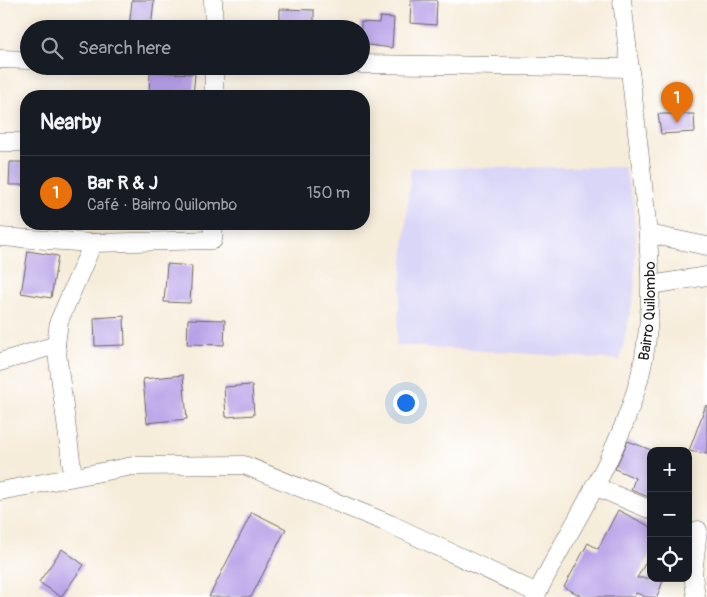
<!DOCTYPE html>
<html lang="en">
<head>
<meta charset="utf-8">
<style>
	body { margin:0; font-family:Pangolin,sans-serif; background:#20242c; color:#f1f3f6 }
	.controls { position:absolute; right:15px; bottom:15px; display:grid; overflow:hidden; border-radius:10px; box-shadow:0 2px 12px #0003 }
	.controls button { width:45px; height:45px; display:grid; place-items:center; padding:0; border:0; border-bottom:1px solid #363941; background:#171b24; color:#f1f3f6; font:25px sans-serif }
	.you { position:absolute; left:405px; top:402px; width:18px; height:18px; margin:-12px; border:4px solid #fff; border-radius:50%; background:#1a73e8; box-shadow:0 0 0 8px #1a73e833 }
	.badge { display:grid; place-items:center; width:32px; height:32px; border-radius:50%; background:#c8321e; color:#fff; font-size:16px; font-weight:700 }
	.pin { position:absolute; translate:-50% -41px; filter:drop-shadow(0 1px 2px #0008) }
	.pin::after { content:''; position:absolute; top:26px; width:18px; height:15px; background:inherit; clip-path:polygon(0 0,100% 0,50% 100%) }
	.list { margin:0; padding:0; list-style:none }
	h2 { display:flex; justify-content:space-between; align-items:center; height:65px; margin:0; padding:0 20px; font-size:21px }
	h2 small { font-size:16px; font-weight:400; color:#9ea1a6 }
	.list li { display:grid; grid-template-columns:32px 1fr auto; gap:15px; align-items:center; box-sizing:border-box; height:75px; padding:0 20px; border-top:1px solid #363941 }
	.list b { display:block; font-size:19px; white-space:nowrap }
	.list p { margin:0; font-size:16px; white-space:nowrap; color:#9ea1a6 }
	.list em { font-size:16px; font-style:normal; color:#9ea1a6 }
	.icon { flex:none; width:28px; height:28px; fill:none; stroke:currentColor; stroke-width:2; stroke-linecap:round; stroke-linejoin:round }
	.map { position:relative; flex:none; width:707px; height:597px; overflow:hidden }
	.search { position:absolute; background:#171b24; box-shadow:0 2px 12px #0003; left:20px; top:20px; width:350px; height:55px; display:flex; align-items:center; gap:12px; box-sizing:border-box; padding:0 18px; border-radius:28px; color:#9ea1a6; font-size:19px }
	.panel { position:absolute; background:#171b24; box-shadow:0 2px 12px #0003; left:20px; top:90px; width:350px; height:140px; border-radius:20px }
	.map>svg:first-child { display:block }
</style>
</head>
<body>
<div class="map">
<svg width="707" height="597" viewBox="0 0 707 597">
	<rect width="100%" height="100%" fill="#fff"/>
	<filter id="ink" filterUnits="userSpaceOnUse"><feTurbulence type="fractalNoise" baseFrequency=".02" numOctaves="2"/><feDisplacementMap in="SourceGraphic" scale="10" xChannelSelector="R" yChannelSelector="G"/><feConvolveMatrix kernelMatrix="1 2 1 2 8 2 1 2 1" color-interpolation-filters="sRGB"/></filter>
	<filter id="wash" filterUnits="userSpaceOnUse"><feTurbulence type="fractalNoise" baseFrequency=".0096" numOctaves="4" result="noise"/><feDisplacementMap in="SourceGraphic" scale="20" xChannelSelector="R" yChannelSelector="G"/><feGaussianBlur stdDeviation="1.12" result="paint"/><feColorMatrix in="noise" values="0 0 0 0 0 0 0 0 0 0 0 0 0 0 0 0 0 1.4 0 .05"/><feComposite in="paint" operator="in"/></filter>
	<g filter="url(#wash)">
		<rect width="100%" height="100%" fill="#f6ecda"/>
		<path fill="#dad6f7" d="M624,167L634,206L636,236L634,295L620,360L396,345L411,168Z"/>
		<g id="blocks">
			<g fill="#b59fe7">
				<path d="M132,0H154L151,29H129Z"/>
				<path d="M411,0H437L436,25L410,23Z"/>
				<path d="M280,9L314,10V29H280Z"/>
				<path d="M380,17L394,18L392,48L361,44V22L379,23Z"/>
				<path d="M150,72L195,74L193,96H149Z"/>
				<path d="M658,114H694L695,132L661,134Z"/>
				<path d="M10,162H26V185H9Z"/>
				<path d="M28,251L58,256L51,298L21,293Z"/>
				<path d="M167,264L192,266L190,303L164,302Z"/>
				<path d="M124,316L125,345L95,346L94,318Z"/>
				<path d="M188,319L225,320L224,345L187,344Z"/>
				<path d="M183,375L187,419L147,423L143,379Z"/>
				<path d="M252,385L254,415L226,417L224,387Z"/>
				<path d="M706,405H707V454L689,451Z"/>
				<path d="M628,441L651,450V498L631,490L635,478L615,469Z"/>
				<path d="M618,510L651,527V553L637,578H664L657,597H646L636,593L634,597H583L564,587L588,543L598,549Z"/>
				<path d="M252,512L286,529L251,597H209Z"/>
				<path d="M62,549L84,565L61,597L39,582Z"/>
			</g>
		</g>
	</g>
	<g filter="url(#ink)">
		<use href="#blocks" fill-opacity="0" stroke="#68655e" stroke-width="1"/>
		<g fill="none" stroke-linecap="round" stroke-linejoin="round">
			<g stroke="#68655e" stroke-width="19">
				<g id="minor">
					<path d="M213,0L214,29"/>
					<path d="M0,59L29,60"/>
					<path d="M361,64L630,68"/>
					<path d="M214,96V66"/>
					<path d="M0,142H26"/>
					<path d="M649,234L707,246"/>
					<path d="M0,237L93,243L213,240V224"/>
					<path d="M651,285L707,276"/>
					<path d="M0,362L56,345"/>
					<path d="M73,476L56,345L59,321L93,243"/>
					<path d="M594,486L651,510"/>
					<path d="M0,491L133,466L244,465L390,524L537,593"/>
					<path id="s1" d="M535,597C569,529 614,464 636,390C659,314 649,236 640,158C634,105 628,53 622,0"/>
					<path d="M696,597L693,574L698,530"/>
				</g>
			</g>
			<use href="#minor" stroke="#fff" stroke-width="18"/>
		</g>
	</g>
	<g text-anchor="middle" stroke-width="4" stroke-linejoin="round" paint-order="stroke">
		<g font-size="15" fill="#1c1c1c" stroke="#fff">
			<text dy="5" stroke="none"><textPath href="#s1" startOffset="311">Bairro Quilombo</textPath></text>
		</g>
	</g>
</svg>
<div class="controls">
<button>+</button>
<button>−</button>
<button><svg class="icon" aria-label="locate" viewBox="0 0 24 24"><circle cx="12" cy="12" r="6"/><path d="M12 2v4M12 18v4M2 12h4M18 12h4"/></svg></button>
</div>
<div class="you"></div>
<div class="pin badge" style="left:677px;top:123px;background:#e8710a">1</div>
<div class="search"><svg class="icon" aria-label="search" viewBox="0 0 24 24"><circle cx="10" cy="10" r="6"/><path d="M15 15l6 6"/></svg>Search here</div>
<section class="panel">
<h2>Nearby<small></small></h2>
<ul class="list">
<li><span class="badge" style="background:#e8710a">1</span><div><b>Bar R &amp; J</b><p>Café · Bairro Quilombo</p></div><em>150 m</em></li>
</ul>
</section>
</div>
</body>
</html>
